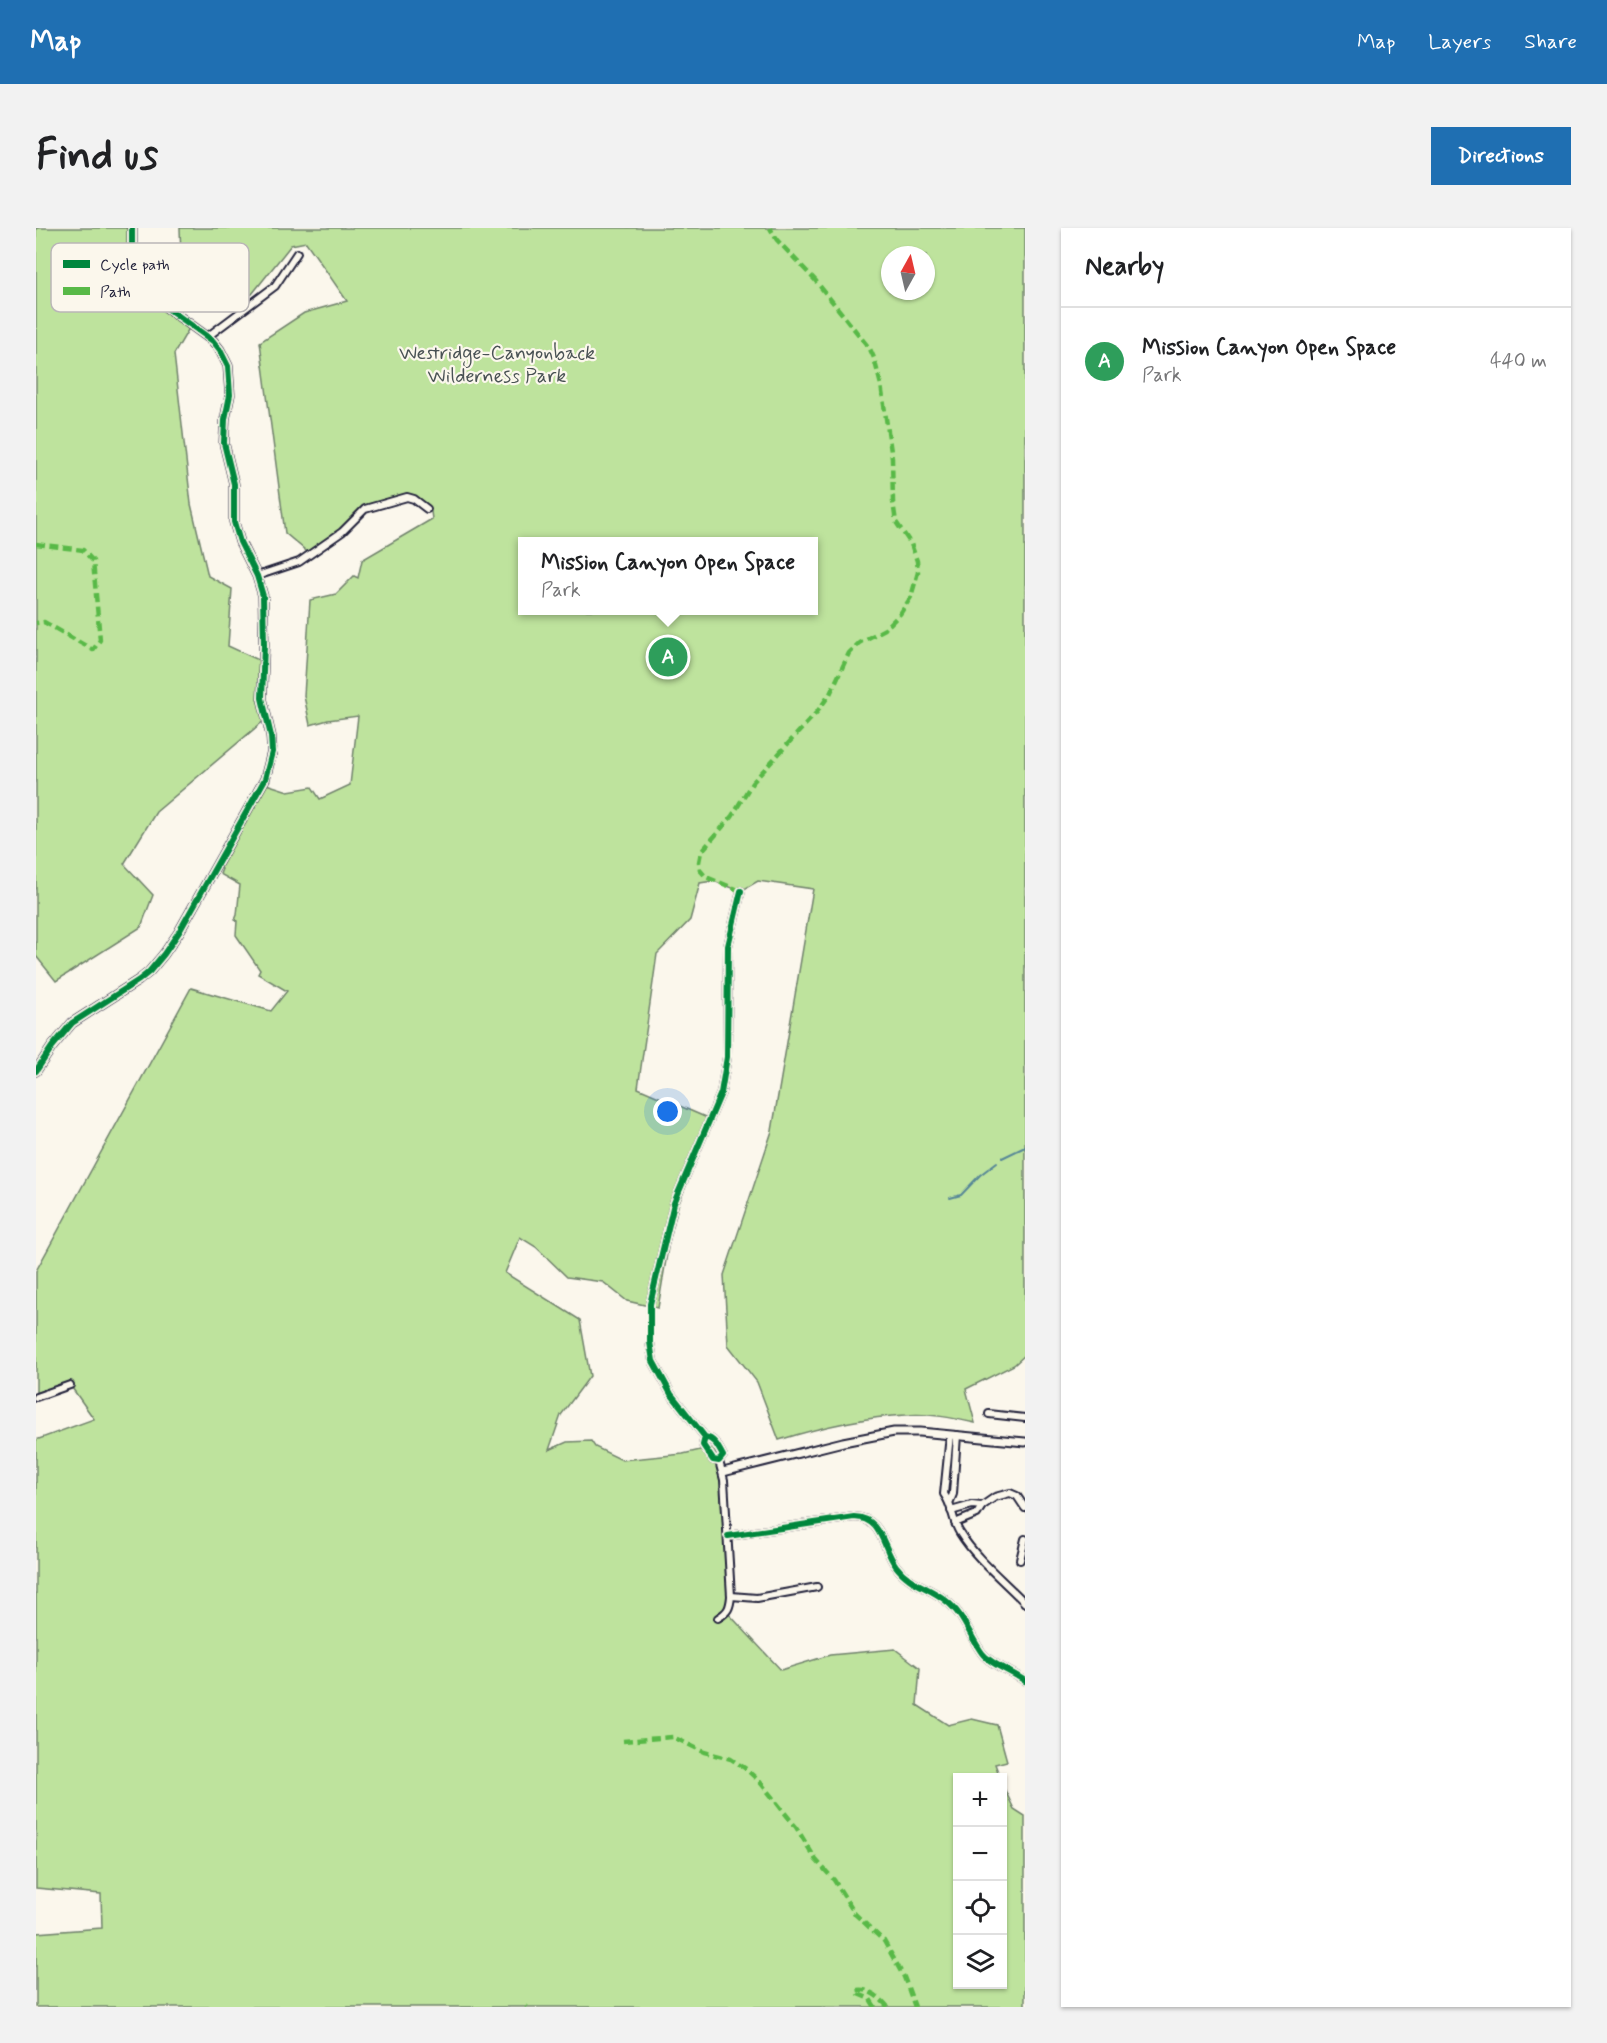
<!DOCTYPE html>
<html lang="en">
<head>
<meta charset="utf-8">
<style>
	body { margin:0; font-family:Mynerve,sans-serif; background:#f2f2f2; color:#202124 }
	.controls { position:absolute; right:18px; bottom:18px; display:grid; overflow:hidden; border-radius:0px; box-shadow:0 2px 4px #0004 }
	.controls button { width:54px; height:54px; display:grid; place-items:center; padding:0; border:0; border-bottom:2px solid #e0e0e0; background:#fff; color:#202124; font:30px sans-serif }
	.compass { position:absolute; left:845px; top:18px; width:54px; height:54px; border-radius:50%; background:#fff; box-shadow:0 2px 4px #0004; rotate:8deg }
	.you { position:absolute; left:632px; top:884px; width:21px; height:21px; margin:-15px; border:4px solid #fff; border-radius:50%; background:#1a73e8; box-shadow:0 0 0 9px #1a73e833 }
	.badge { display:grid; place-items:center; width:39px; height:39px; border-radius:50%; background:#1f6fb2; color:#fff; font-size:20px; font-weight:700 }
	.pin { position:absolute; translate:-50% -50%; border:3px solid #fff; box-shadow:0 2px 6px #0006 }
	.popup { position:absolute; left:482px; top:309px; width:300px; height:78px; box-sizing:border-box; display:grid; place-content:center; border-radius:0px; background:#fff; filter:drop-shadow(0 2px 4px #0005); font-size:20px; white-space:nowrap; color:#757577 }
	.popup b { font-size:22px; color:#202124 }
	.popup::after { content:''; position:absolute; left:50%; top:100%; margin-left:-12px; border:12px solid transparent; border-top-color:#fff }
	.list { margin:0; padding:0; list-style:none }
	h2 { display:flex; justify-content:space-between; align-items:center; height:78px; margin:0; padding:0 24px; font-size:26px }
	h2 small { font-size:20px; font-weight:400; color:#757577 }
	.list li { display:grid; grid-template-columns:39px 1fr auto; gap:18px; align-items:center; box-sizing:border-box; height:108px; padding:0 24px; border-top:2px solid #e0e0e0 }
	.list b { display:block; font-size:22px; white-space:nowrap }
	.list p { margin:0; font-size:20px; white-space:nowrap; color:#757577 }
	.list em { font-size:20px; font-style:normal; color:#757577 }
	.icon { flex:none; width:33px; height:33px; fill:none; stroke:currentColor; stroke-width:2; stroke-linecap:round; stroke-linejoin:round }
	.map { position:relative; flex:none; width:989px; height:1779px; overflow:hidden; border-radius:0px }
	header { display:flex; align-items:center; gap:36px; box-sizing:border-box; height:84px; padding:0 30px; background:#1f6fb2; color:#fff }
	header strong { font-size:28px }
	nav { display:flex; gap:33px; margin-inline-start:auto; font-size:21px }
	.intro { display:flex; align-items:center; justify-content:space-between; box-sizing:border-box; height:144px; padding:0 36px }
	h1 { margin:0; font-size:42px }
	.button { padding:15px 27px; border-radius:0px; background:#1f6fb2; color:#fff; font-size:21px; font-weight:700 }
	main { display:flex; gap:36px; padding:0 36px }
	aside { flex:1; background:#fff; border-radius:0px; box-shadow:0 2px 4px #0004 }
	.map>svg:first-child { display:block }
</style>
</head>
<body>
<header>
<strong>Map</strong>
<nav><a>Map</a><a>Layers</a><a>Share</a></nav>
</header>
<div class="intro"><h1>Find us</h1><a class="button">Directions</a></div>
<main>
<div class="map">
<svg width="989" height="1779" viewBox="0 0 989 1779">
	<rect width="100%" height="100%" fill="#fbf7ec"/>
	<filter id="ink" filterUnits="userSpaceOnUse"><feTurbulence type="fractalNoise" baseFrequency=".0167" numOctaves="2"/><feDisplacementMap in="SourceGraphic" scale="12" xChannelSelector="R" yChannelSelector="G"/><feConvolveMatrix kernelMatrix="1 2 1 2 8 2 1 2 1" color-interpolation-filters="sRGB"/></filter>
	<g filter="url(#ink)">
		<g fill="#bee39d" stroke="#70826c" stroke-width="1.5" fill-rule="evenodd">
			<path d="M0,0H96V32L112,62L155,97L138,126L155,276L172,348L196,361L192,418L227,434L230,491L120,584L88,636L117,667L105,699L20,753L0,728Z"/>
			<path d="M144,0H989V1127L978,1137L930,1161L939,1195C917,1190 893,1185 870,1187C827,1189 785,1199 743,1212L721,1154L692,1117L688,1047L736,903L777,661L722,653L705,663L677,653L664,655L654,692L621,726L602,860L676,892L642,978L633,1014L622,1080L591,1073L567,1054L531,1049L500,1019L484,1009L469,1045L544,1092L554,1148L525,1187L513,1222L531,1214L555,1213L559,1219L586,1232L647,1226L677,1219L685,1238L695,1368L691,1384L745,1442L794,1427L859,1421L884,1440L881,1477L912,1497L936,1491L961,1497L971,1533L959,1536L964,1549L921,1550V1756H966L967,1558L978,1581L989,1588V1779H0V1705L66,1700L65,1666L0,1660V1212L58,1191L34,1157L0,1169V1043L155,760L235,783L251,763L222,746L224,742L200,707L201,693L199,692L201,687L204,657L184,646L186,641L181,637L227,555L252,563L276,559L284,571L314,557L322,488L292,492L274,497L268,468L274,372L300,366L318,348L322,350L326,332L396,291L395,284L387,277L371,269L329,281L306,304L275,327L249,305L224,114L268,85L311,73L270,14L255,17L216,66L196,73L145,28ZM854,27H890V63H854ZM486,314H777V382H486Z"/>
		</g>
		<g fill="none" stroke-linecap="round" stroke-linejoin="round">
			<g stroke="#578797" stroke-width="2">
				<path d="M966,930L989,919"/>
				<path d="M914,970L925,967L944,947L961,934"/>
			</g>
			<g stroke="#22223b" stroke-width="10">
				<g id="minor">
					<path d="M171,109L239,58L261,25"/>
					<path d="M221,348L263,334L306,304L329,281L371,269L378,271L391,281"/>
					<path d="M0,1169L34,1157"/>
					<path d="M953,1186L989,1190"/>
					<path d="M914,1207L908,1266C917,1278 916,1293 924,1305C941,1332 967,1352 989,1375"/>
					<path d="M669,1209L667,1217L677,1232L683,1233L687,1228C682,1219 679,1211 669,1209L635,1166L617,1133L614,1114V1076L638,975L685,865L691,829L692,718L705,663"/>
					<path d="M914,1273L917,1266L921,1207"/>
					<path d="M915,1283L936,1277L946,1278"/>
					<path d="M919,1295L941,1286L946,1278L959,1269L974,1265L981,1268L989,1280"/>
					<path d="M692,1308L818,1289C847,1290 846,1319 860,1338C873,1356 893,1359 909,1372C928,1386 933,1407 946,1425C954,1436 977,1444 989,1453"/>
					<path d="M984,1332L989,1311"/>
					<path d="M695,1368L721,1370L781,1359"/>
					<path d="M682,1390C692,1384 694,1380 695,1368L688,1252L683,1233"/>
				</g>
			</g>
			<g stroke="#22223b" stroke-width="11">
				<g id="tertiary">
					<path d="M0,843L16,819L36,795L103,752L113,744L128,726L143,704L229,551L236,524L235,508L226,470L228,417L227,368L221,348L204,314L198,294V256L188,215L189,191L194,167L192,138L184,122L177,113L123,74L105,53L96,32V0"/>
					<path d="M687,1244L807,1214L858,1204H884L989,1214"/>
				</g>
			</g>
			<use href="#minor" stroke="#fbf7ec" stroke-width="6"/>
			<use href="#tertiary" stroke="#fbf7ec" stroke-width="7"/>
			<g stroke="#58b947" stroke-width="4.5" stroke-dasharray="9 4.5" stroke-linecap="butt">
				<path d="M0,316L47,322L57,333L64,412L57,422L8,394L0,395"/>
				<path d="M705,663L670,649L664,642L663,634L665,624L696,588L716,555L781,484L794,466L813,425L823,415L849,401L864,386L875,369L882,344L881,333L875,316L860,294L857,274L856,230L845,157L838,130L834,121L803,82L779,52L741,12L734,0"/>
				<path d="M587,1513L637,1509L668,1524L695,1531L710,1541L724,1554L760,1599L780,1632L798,1652L819,1686L848,1713L868,1749L879,1779"/>
				<path d="M490,1778L491,1779"/>
				<path d="M839,1779L834,1771L822,1766L821,1762C833,1760 844,1770 852,1779"/>
			</g>
			<g stroke="#fbf7ec" stroke-width="10">
				<g id="cycleway">
					<path d="M0,843L16,819L36,795L103,752L113,744L128,726L143,704L229,551L236,524L235,508L226,470L228,417L227,368L221,348L204,314L198,294V256L188,215L189,191L194,167L192,138L184,122L177,113L123,74L105,53L96,32V0"/>
					<path d="M669,1209L667,1217L677,1232L683,1233L687,1228C682,1219 679,1211 669,1209L635,1166L617,1133L614,1114V1076L638,975L685,865L691,829L692,718L705,663"/>
					<path d="M692,1308L818,1289C847,1290 846,1319 860,1338C873,1356 893,1359 909,1372C928,1386 933,1407 946,1425C954,1436 977,1444 989,1453"/>
				</g>
			</g>
			<use href="#cycleway" stroke="#00873e" stroke-width="6"/>
		</g>
	</g>
	<g text-anchor="middle" stroke-width="4.5" stroke-linejoin="round" paint-order="stroke">
		<g font-size="20" fill="#495254" stroke="#fbf7ec">
			<text x="461" y="131">Westridge-Canyonback<tspan x="461" dy="23">Wilderness Park</tspan></text>
		</g>
	</g>
	<rect x="15" y="15" width="198" height="69" rx="9" fill="#fbf7ec" stroke="#bab7b7" stroke-width="1.5"/>
	<rect x="27" y="32" width="27" height="8" fill="#00873e"/>
	<rect x="27" y="59" width="27" height="8" fill="#58b947"/>
	<g font-size="16" fill="#22223b">
		<text x="64" y="42">Cycle path</text>
		<text x="64" y="69">Path</text>
	</g>
</svg>
<div class="controls">
<button>+</button>
<button>−</button>
<button><svg class="icon" aria-label="locate" viewBox="0 0 24 24"><circle cx="12" cy="12" r="6"/><path d="M12 2v4M12 18v4M2 12h4M18 12h4"/></svg></button>
<button><svg class="icon" aria-label="layers" viewBox="0 0 24 24"><path d="M12 4l9 5-9 5-9-5zM3 14l9 5 9-5"/></svg></button>
</div>
<svg class="compass" viewBox="-18 -18 36 36"><path d="M0-13l5 13h-10z" fill="#e53935"/><path d="M0 13l5-13h-10z" fill="#757577"/></svg>
<div class="you"></div>
<div class="pin badge" style="left:632px;top:429px;background:#2e9e5b">A</div>
<div class="popup"><b>Mission Canyon Open Space</b>Park</div>
</div>
<aside>
<h2>Nearby<small></small></h2>
<ul class="list">
<li><span class="badge" style="background:#2e9e5b">A</span><div><b>Mission Canyon Open Space</b><p>Park</p></div><em>440 m</em></li>
</ul>
</aside>
</main>
</body>
</html>
